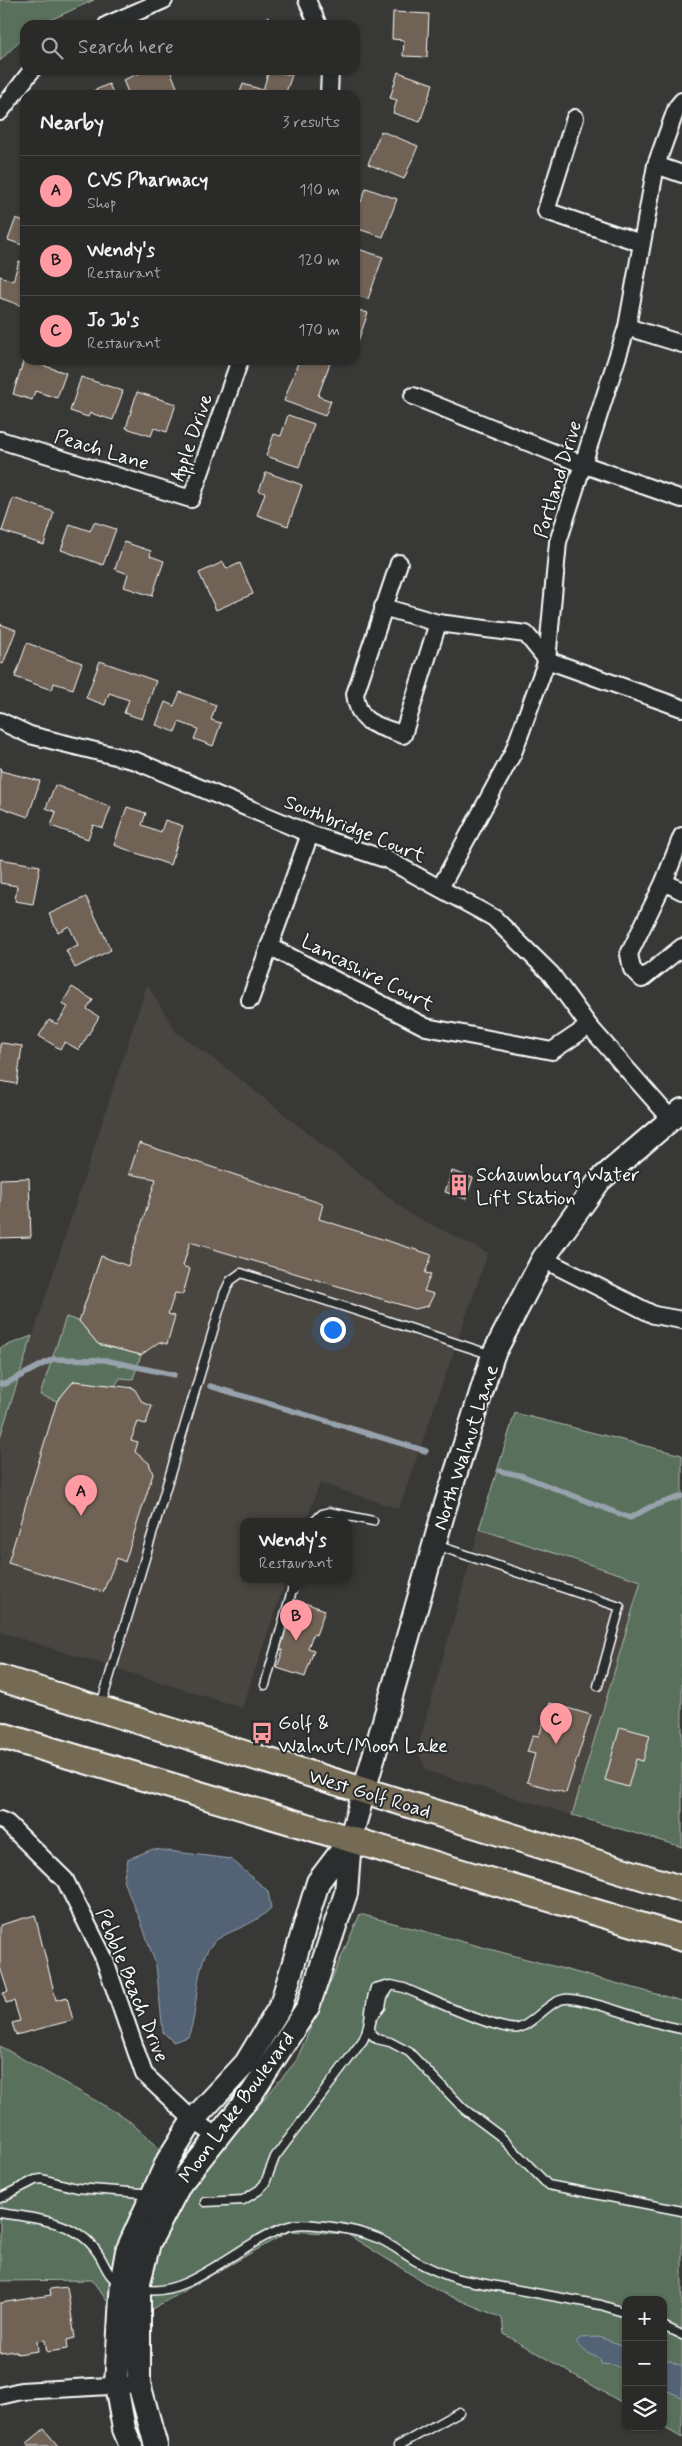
<!DOCTYPE html>
<html lang="en">
<head>
<meta charset="utf-8">
<style>
	body { margin:0; font-family:Mynerve,sans-serif; background:#363634; color:#f1f3f6 }
	.controls { position:absolute; right:15px; bottom:15px; display:grid; overflow:hidden; border-radius:10px; box-shadow:0 1px 4px #0004 }
	.controls button { width:45px; height:45px; display:grid; place-items:center; padding:0; border:0; border-bottom:1px solid #464645; background:#2a2a28; color:#f1f3f6; font:25px sans-serif }
	.you { position:absolute; left:332px; top:1329px; width:18px; height:18px; margin:-12px; border:4px solid #fff; border-radius:50%; background:#1a73e8; box-shadow:0 0 0 8px #1a73e833 }
	.badge { display:grid; place-items:center; width:32px; height:32px; border-radius:50%; background:#ff9aa2; color:#111; font-size:16px; font-weight:700 }
	.pin { position:absolute; translate:-50% -41px; filter:drop-shadow(0 1px 2px #0008) }
	.pin::after { content:''; position:absolute; top:26px; width:18px; height:15px; background:inherit; clip-path:polygon(0 0,100% 0,50% 100%) }
	.popup { position:absolute; left:240px; top:1518px; width:112px; height:65px; box-sizing:border-box; display:grid; place-content:center; border-radius:10px; background:#2a2a28; filter:drop-shadow(0 1px 4px #0005); font-size:16px; white-space:nowrap; color:#a5a7a8 }
	.popup b { font-size:19px; color:#f1f3f6 }
	.popup::after { content:''; position:absolute; left:50%; top:100%; margin-left:-10px; border:10px solid transparent; border-top-color:#2a2a28 }
	.list { margin:0; padding:0; list-style:none }
	h2 { display:flex; justify-content:space-between; align-items:center; height:65px; margin:0; padding:0 20px; font-size:21px }
	h2 small { font-size:16px; font-weight:400; color:#a5a7a8 }
	.list li { display:grid; grid-template-columns:32px 1fr auto; gap:15px; align-items:center; box-sizing:border-box; height:70px; padding:0 20px; border-top:1px solid #464645 }
	.list b { display:block; font-size:19px; white-space:nowrap }
	.list p { margin:0; font-size:16px; white-space:nowrap; color:#a5a7a8 }
	.list em { font-size:16px; font-style:normal; color:#a5a7a8 }
	.icon { flex:none; width:28px; height:28px; fill:none; stroke:currentColor; stroke-width:2; stroke-linecap:round; stroke-linejoin:round }
	.map { position:relative; flex:none; width:682px; height:2446px; overflow:hidden }
	.search { position:absolute; background:#2a2a28; box-shadow:0 1px 4px #0004; left:20px; top:20px; width:340px; height:55px; display:flex; align-items:center; gap:12px; box-sizing:border-box; padding:0 18px; border-radius:15px; color:#a5a7a8; font-size:19px }
	.panel { position:absolute; background:#2a2a28; box-shadow:0 1px 4px #0004; left:20px; top:90px; width:340px; height:275px; border-radius:15px }
	.map>svg:first-child { display:block }
</style>
</head>
<body>
<div class="map">
<svg width="682" height="2446" viewBox="0 0 682 2446">
	<rect width="100%" height="100%" fill="#383836"/>
	<filter id="ink" filterUnits="userSpaceOnUse"><feTurbulence type="fractalNoise" baseFrequency=".02" numOctaves="2"/><feDisplacementMap in="SourceGraphic" scale="10" xChannelSelector="R" yChannelSelector="G"/><feConvolveMatrix kernelMatrix="1 2 1 2 8 2 1 2 1" color-interpolation-filters="sRGB"/></filter>
	<g filter="url(#ink)">
		<g fill="#48453f">
			<path d="M147,984L176,1032L226,1068L410,1214L488,1253L399,1509L320,1483L306,1522H244V1580H286L242,1708L0,1632V1437Z"/>
			<path d="M479,1529L641,1581L572,1815L427,1771L417,1750Z"/>
		</g>
		<g fill="#58705c" stroke="#acb8ae">
			<path d="M0,0H94L39,25H25V35L0,61Z"/>
			<path d="M66,1317L79,1321L98,1344L141,1355L133,1379L120,1378L115,1386L74,1381L57,1401L40,1395Z"/>
			<path d="M32,1336L0,1437V1348Z"/>
			<path d="M515,1413L682,1455V1847L572,1815L641,1581L479,1529Z"/>
			<path d="M360,1914L682,2001V2438L663,2427V2300H626V2405L504,2334L502,2318L438,2291L347,2234L290,2231L150,2310L107,2301L92,2280L0,2281V2046L126,2118L196,2181L296,2061Z"/>
		</g>
		<g fill="#526475" stroke="#97a2ac">
			<path d="M153,1849L231,1859L268,1891L271,1908C255,1926 224,1931 212,1944C193,1967 200,2009 188,2037L173,2042L163,2032L156,1965L140,1919L123,1881L128,1859Z"/>
			<path d="M599,2337L626,2347V2371L614,2365L601,2364L600,2359L586,2352L576,2342L580,2338Z"/>
			<path d="M663,2358L682,2366V2397L663,2389Z"/>
		</g>
		<g fill="none" stroke-linecap="round" stroke-linejoin="round">
			<g stroke="#97a2ac" stroke-width="5.5">
				<path d="M0,1384H5L53,1359L105,1360L174,1375"/>
				<path d="M210,1386L426,1451"/>
				<path d="M500,1471L523,1476L630,1518L650,1507L682,1496"/>
			</g>
		</g>
		<g fill="#6f6255" stroke="#fff">
			<path d="M393,12L429,14L427,57L403,56L404,40L392,39Z"/>
			<path d="M268,17L271,25H249Z"/>
			<path d="M148,70H170L179,92L172,95H129L123,80Z"/>
			<path d="M269,70L292,75L285,95H239L243,84L263,90Z"/>
			<path d="M398,72L433,84L420,122L393,113L397,100L390,98Z"/>
			<path d="M109,84L114,95H84Z"/>
			<path d="M381,131L418,146L404,179L368,164Z"/>
			<path d="M366,188L397,199L383,237L355,228V201L361,202Z"/>
			<path d="M16,218L25,222V246L8,240Z"/>
			<path d="M358,249L383,257L368,299L355,295V257Z"/>
			<path d="M19,261L25,263V307L0,298V276L13,281Z"/>
			<path d="M355,309L368,313L358,341L355,340Z"/>
			<path d="M24,359L66,373L57,398L35,391L32,400L13,394Z"/>
			<path d="M299,360H322L330,363L318,396L331,401L325,416L284,401Z"/>
			<path d="M81,377L123,391L113,420L90,413L88,417L70,411Z"/>
			<path d="M137,392L176,404L167,432L154,428L151,436L126,428Z"/>
			<path d="M288,415L314,424L299,467L266,456L274,434L281,436Z"/>
			<path d="M266,472L302,485L288,526L257,515L265,493L259,491Z"/>
			<path d="M13,498L54,512L44,545L2,531Z"/>
			<path d="M94,522L116,529L103,565L61,550L70,524L90,531Z"/>
			<path d="M124,542L151,551L150,556L164,561L152,596L124,587L128,574L115,569Z"/>
			<path d="M223,562L227,569L240,563L253,594L216,610L199,573Z"/>
			<path d="M0,624L16,630L3,664L0,663Z"/>
			<path d="M27,643L82,663L73,689L54,683L52,690L15,677Z"/>
			<path d="M100,661L156,681L142,719L124,713L129,700L109,693L105,705L86,698Z"/>
			<path d="M180,692L216,705L211,720L221,723L213,746L194,739L198,729L179,722L175,732L156,725L165,702L174,706Z"/>
			<path d="M0,767L1,771L40,781L28,817L0,807Z"/>
			<path d="M55,785L111,807L103,828L93,825L88,839L51,826L56,812L46,808Z"/>
			<path d="M127,807L146,813L142,825L161,832L165,820L183,826L170,865L114,845Z"/>
			<path d="M0,859L40,866L33,904L15,901L17,886L0,883Z"/>
			<path d="M86,897L111,950L75,968L66,950L78,945L69,926L58,932L49,914Z"/>
			<path d="M72,987L93,1000L87,1009L99,1017L79,1050L65,1042L60,1049L39,1036L49,1020L57,1024L68,1007L62,1004Z"/>
			<path d="M2,1043L22,1046L17,1084L0,1081V1044Z"/>
			<path d="M139,1143L323,1204L319,1219L432,1255L425,1273L431,1274L424,1291L434,1294L428,1306L415,1309L190,1242L183,1266L190,1269L183,1294L175,1293L168,1314L175,1316L167,1344L159,1342L141,1355L98,1344L79,1321L101,1256L128,1266L156,1179L129,1174Z"/>
			<path d="M452,1171L473,1178L466,1199L445,1192Z"/>
			<path d="M29,1178L31,1237L0,1238V1179Z"/>
			<path d="M74,1381L134,1388L142,1402L152,1406L146,1424L138,1422L131,1440L138,1442L135,1452L149,1463L153,1474L125,1562L117,1558L103,1592L8,1563L57,1401Z"/>
			<path d="M296,1600L325,1610L316,1635L313,1634L308,1648L314,1650L305,1677L277,1668L283,1650L279,1649Z"/>
			<path d="M550,1703L591,1715L566,1793L527,1782L535,1754L527,1752L533,1735L539,1736Z"/>
			<path d="M620,1727L650,1735L643,1761L636,1759L628,1787L605,1780Z"/>
			<path d="M35,1915L56,2000L67,1997L73,2020L16,2035L12,2023L20,2021L14,2001L6,2003L3,1993L8,1992L0,1967V1925Z"/>
			<path d="M67,2287L75,2338L67,2340L68,2349L47,2352L45,2340L37,2341L38,2351L17,2354L16,2351L0,2353V2303L51,2295L50,2289Z"/>
			<path d="M44,2429L58,2446H28L26,2444Z"/>
		</g>
		<g fill="none" stroke-linecap="round" stroke-linejoin="round">
			<g stroke="#fff" stroke-width="11">
				<g id="lane">
					<path d="M314,1522L322,1514L329,1512L373,1521"/>
					<path d="M436,1545L620,1607L598,1686"/>
					<path d="M265,1685L295,1580"/>
					<path d="M101,1705L224,1294L230,1281L241,1273L492,1355"/>
					<path d="M374,2010L372,2013L380,1989L375,1988"/>
					<path d="M682,2029C644,2023 609,2004 571,1999C551,1996 537,2022 519,2028C501,2033 424,1996 404,1988L391,1985L383,1997L381,2007L372,2018L370,2027L371,2034L377,2039L390,2042L409,2052L464,2109L500,2136L548,2185L682,2211"/>
					<path d="M0,2198L35,2180L42,2179L77,2188L142,2193"/>
					<path d="M205,2202L243,2200L259,2190L265,2183L275,2157L363,2040C372,2024 368,2005 375,1988L386,1985L382,1991"/>
					<path d="M0,2213C33,2218 76,2220 97,2252C105,2263 107,2276 119,2282"/>
					<path d="M142,2289C189,2301 248,2234 294,2225C304,2223 315,2225 325,2226C344,2228 363,2232 380,2239C393,2245 404,2254 416,2261C430,2269 443,2274 458,2279L601,2305L626,2313"/>
					<path d="M663,2326L682,2335"/>
					<path d="M398,2446L459,2412"/>
				</g>
			</g>
			<g stroke="#fff" stroke-width="20">
				<g id="street">
					<path d="M307,0L318,25"/>
					<path d="M107,25L164,0"/>
					<path d="M329,95L330,70"/>
					<path d="M0,112L32,70"/>
					<path d="M575,118L546,211L641,243"/>
					<path d="M656,165L682,174"/>
					<path d="M627,327L682,344"/>
					<path d="M413,396L582,464L682,499"/>
					<path d="M0,440L191,499L240,360"/>
					<path d="M399,563L355,694C359,726 376,724 403,735L438,623"/>
					<path d="M383,607L438,623L526,634L547,660L682,708"/>
					<path d="M0,721L30,735L136,761L310,834L388,860L494,918L551,974L589,1026L670,1118"/>
					<path d="M682,836L664,882L629,954L632,969L642,979L682,947"/>
					<path d="M664,882L682,891"/>
					<path d="M440,888L513,753L547,660L558,542L627,327L656,165L677,107L682,101"/>
					<path d="M269,946L426,1027L552,1051L589,1026"/>
					<path d="M250,1000L310,834"/>
					<path d="M543,1259L654,1315L682,1320"/>
					<path d="M0,1820L7,1823L65,1880L104,1958L144,2074L193,2120L216,2136"/>
					<path d="M0,2396L21,2391L127,2385"/>
				</g>
			</g>
			<g stroke="#fff" stroke-width="26">
				<g id="secondary">
					<path d="M131,2446L124,2429L116,2385L122,2279L127,2251L168,2160L193,2120L246,2063L281,2005L318,1882L350,1840"/>
					<path d="M156,2446L139,2384V2282L149,2243L180,2184L252,2093L308,2007L346,1893L350,1840L445,1507L493,1355L543,1259L600,1180L682,1110"/>
				</g>
			</g>
			<g stroke="#fff" stroke-width="29">
				<g id="primary">
					<path d="M0,1678L682,1889"/>
					<path d="M0,1735L682,1938"/>
				</g>
			</g>
			<use href="#lane" stroke="#2a2d2e" stroke-width="8"/>
			<use href="#street" stroke="#2a2d2e" stroke-width="16"/>
			<use href="#secondary" stroke="#2a2d2e" stroke-width="22"/>
			<use href="#primary" stroke="#746b52" stroke-width="25"/>
		</g>
	</g>
	<defs>
		<g id="building-bare" transform="scale(1.725)"><path d="M-4-6H4V6H1V3H-1V6H-4ZM-2.5-4.3h1.7v1.8h-1.7ZM.8-4.3h1.7v1.8H.8ZM-2.5-1h1.7V.8h-1.7ZM.8-1h1.7V.8H.8Z" fill="#ff9aa2" stroke="#2a2d2e" stroke-width="2.5" paint-order="stroke"/></g>
		<g id="bus-bare" transform="scale(1.725)"><path d="M-5-6H5V4H4V6H2V4H-2V6H-4V4H-5ZM-3.5-4V0h7V-4ZM-3.5 1.2v1.5H-2V1.2ZM2 1.2v1.5H3.5V1.2Z" fill="#ff9aa2" stroke="#2a2d2e" stroke-width="2.5" paint-order="stroke"/></g>
	</defs>
	<g fill-rule="evenodd">
		<use href="#building-bare" x="459" y="1185"/>
		<use href="#bus-bare" x="262" y="1733"/>
	</g>
	<g text-anchor="middle" stroke-width="4" stroke-linejoin="round" paint-order="stroke">
		<g font-size="20" fill="#fff" stroke="#2a2d2e">
			<text transform="translate(191 437) rotate(-71)" y="7">Apple Drive</text>
			<text transform="translate(102 449) rotate(17)" y="7">Peach Lane</text>
			<text transform="translate(557 479) rotate(-73)" y="7">Portland Drive</text>
			<text transform="translate(355 828) rotate(22)" y="7">Southbridge Court</text>
			<text transform="translate(368 972) rotate(27)" y="7">Lancashire Court</text>
			<text transform="translate(465 1447) rotate(-72)" y="7">North Walnut Lane</text>
			<text transform="translate(370 1793) rotate(17)" y="7">West Golf Road</text>
			<text transform="translate(133 1985) rotate(68)" y="7">Pebble Beach Drive</text>
			<text transform="translate(236 2107) rotate(-54)" y="7">Moon Lake Boulevard</text>
		</g>
		<g font-size="20" fill="#fff" stroke="#2a2d2e" text-anchor="start">
			<text x="476" y="1181">Schaumburg Water<tspan x="476" dy="23">Lift Station</tspan></text>
			<text x="278" y="1729">Golf &amp;<tspan x="278" dy="23">Walnut/Moon Lake</tspan></text>
		</g>
	</g>
</svg>
<div class="controls">
<button>+</button>
<button>−</button>
<button><svg class="icon" aria-label="layers" viewBox="0 0 24 24"><path d="M12 4l9 5-9 5-9-5zM3 14l9 5 9-5"/></svg></button>
</div>
<div class="you"></div>
<div class="pin badge" style="left:81px;top:1516px">A</div>
<div class="pin badge" style="left:296px;top:1641px">B</div>
<div class="popup"><b>Wendy's</b>Restaurant</div>
<div class="pin badge" style="left:556px;top:1744px">C</div>
<div class="search"><svg class="icon" aria-label="search" viewBox="0 0 24 24"><circle cx="10" cy="10" r="6"/><path d="M15 15l6 6"/></svg>Search here</div>
<section class="panel">
<h2>Nearby<small>3 results</small></h2>
<ul class="list">
<li><span class="badge">A</span><div><b>CVS Pharmacy</b><p>Shop</p></div><em>110 m</em></li>
<li><span class="badge">B</span><div><b>Wendy's</b><p>Restaurant</p></div><em>120 m</em></li>
<li><span class="badge">C</span><div><b>Jo Jo's</b><p>Restaurant</p></div><em>170 m</em></li>
</ul>
</section>
</div>
</body>
</html>
